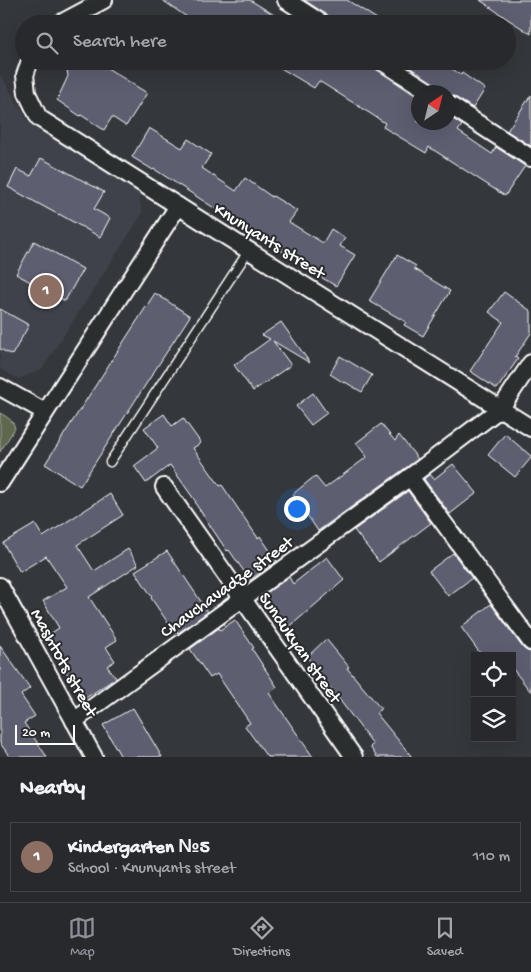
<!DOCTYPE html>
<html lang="en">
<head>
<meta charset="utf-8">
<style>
	body { margin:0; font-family:"Gochi Hand",sans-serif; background:#2f3134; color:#f1f3f6 }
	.controls { position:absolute; right:15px; bottom:15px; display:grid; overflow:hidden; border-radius:0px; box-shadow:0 5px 20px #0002 }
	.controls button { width:45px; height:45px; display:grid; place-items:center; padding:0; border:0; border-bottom:1px solid #434548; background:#27292c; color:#f1f3f6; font:25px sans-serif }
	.compass { position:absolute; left:411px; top:85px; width:45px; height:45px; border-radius:50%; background:#27292c; box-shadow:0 5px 20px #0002; rotate:35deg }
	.scale { position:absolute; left:15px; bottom:12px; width:60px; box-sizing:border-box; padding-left:5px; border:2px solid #fff; border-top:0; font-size:14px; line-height:18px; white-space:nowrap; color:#fff; -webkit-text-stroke:4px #2a2d2e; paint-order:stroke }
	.you { position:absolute; left:296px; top:508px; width:18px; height:18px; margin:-12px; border:4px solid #fff; border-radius:50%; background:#1a73e8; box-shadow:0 0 0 8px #1a73e833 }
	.badge { display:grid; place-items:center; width:32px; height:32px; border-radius:50%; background:#8c9099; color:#fff; font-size:16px; font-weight:700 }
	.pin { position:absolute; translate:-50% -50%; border:2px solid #fff; box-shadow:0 1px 5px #0006 }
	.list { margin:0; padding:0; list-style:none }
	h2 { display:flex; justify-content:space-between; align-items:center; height:65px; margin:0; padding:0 20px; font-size:21px }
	h2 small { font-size:16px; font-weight:400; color:#a4a6a9 }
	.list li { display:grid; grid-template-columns:32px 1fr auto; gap:15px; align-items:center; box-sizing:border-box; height:70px; margin:0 10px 10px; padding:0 10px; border:1px solid #434548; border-radius:0px }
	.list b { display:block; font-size:19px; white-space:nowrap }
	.list p { margin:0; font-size:16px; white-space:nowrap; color:#a4a6a9 }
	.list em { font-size:16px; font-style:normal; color:#a4a6a9 }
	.icon { flex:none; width:28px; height:28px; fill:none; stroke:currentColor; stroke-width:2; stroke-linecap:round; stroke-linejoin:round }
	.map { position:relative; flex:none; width:531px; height:757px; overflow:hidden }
	.search { position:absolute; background:#27292c; box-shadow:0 5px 20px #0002; left:15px; right:15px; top:15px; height:55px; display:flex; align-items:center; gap:12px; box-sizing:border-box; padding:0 18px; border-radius:28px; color:#a4a6a9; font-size:19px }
	.sheet { height:145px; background:#27292c }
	nav { display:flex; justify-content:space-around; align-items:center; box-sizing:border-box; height:70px; border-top:1px solid #434548; background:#27292c; font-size:14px; color:#a4a6a9 }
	nav a { display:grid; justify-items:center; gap:2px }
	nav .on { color:#8c9099 }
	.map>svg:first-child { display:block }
</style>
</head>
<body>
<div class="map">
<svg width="531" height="757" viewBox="0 0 531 757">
	<rect width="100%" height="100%" fill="#34373b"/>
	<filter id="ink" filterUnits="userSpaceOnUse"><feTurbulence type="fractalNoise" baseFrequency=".02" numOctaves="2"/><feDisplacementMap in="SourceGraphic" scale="10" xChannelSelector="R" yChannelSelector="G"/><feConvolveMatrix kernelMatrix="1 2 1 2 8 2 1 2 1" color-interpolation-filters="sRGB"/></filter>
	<g filter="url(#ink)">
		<path fill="#40434b" d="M0,74L29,123L139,193L142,214L42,369L19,379L0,369Z"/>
		<path fill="#5e674e" stroke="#aeb3a6" d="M0,413C7,417 13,420 15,428L0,452Z"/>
		<g fill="#5d5f71" stroke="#fff">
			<path d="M162,0H250L289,24H197Z"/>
			<path d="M304,0H347L385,24H341Z"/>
			<path d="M480,0H531V34L506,18Z"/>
			<path d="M72,61H96L147,93L126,126L112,117L104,130L81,115L80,116L57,100L68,76L67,70Z"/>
			<path d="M269,61H371L372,66L376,69L418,97V122H448V116L462,125L458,131L492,154L496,147L525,166L505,196L429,147L426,153L383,127L385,123L319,81L314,88Z"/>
			<path d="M400,61H441L461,75L462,73L485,89L473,108L453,96L448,94V92H440L439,88L435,84Z"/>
			<path d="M531,95V146L507,131Z"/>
			<path d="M149,128L182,148L188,139L211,154L202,168L236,191L245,178L272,197L273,196L297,211L289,222L323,243L331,229L345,238L340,246L355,255L336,286L307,269L308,268L246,228L245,229L222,213L154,169L153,170L132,157Z"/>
			<path d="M41,158L104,192L94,209L110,218L100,237L59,214V215L8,187L17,169L31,176Z"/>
			<path d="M34,241L83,269L65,301L16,274Z"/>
			<path d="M397,255L416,266L414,269L450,291L423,336L404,325L406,322L369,301Z"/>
			<path d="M504,292L531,311V333L515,357L518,359L497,389L470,371L503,322L489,312Z"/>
			<path d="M155,293L190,316L80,486L45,464Z"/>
			<path d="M0,309L29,325L12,355L0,349Z"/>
			<path d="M281,322L310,363L273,341L291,365L253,391L234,365L270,339L262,335Z"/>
			<path d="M340,356L372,375L362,392L345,382L344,383L330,374Z"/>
			<path d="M313,393L327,413L311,425L296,406Z"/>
			<path d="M164,414L172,426L183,418L201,443L193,448L220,486L222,485L258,538L260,536L277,561L250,580L229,550L227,551L195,503L196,502L170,465L146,483L134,466L158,448L144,428Z"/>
			<path d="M381,424L395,441L399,435L418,459L318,531L293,494L315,476L325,488L367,457L356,443Z"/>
			<path d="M505,434L531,456V458L515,477L488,455Z"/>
			<path d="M453,464L477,493L450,514L424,479L430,474L434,479Z"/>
			<path d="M408,491L431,523L379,562L354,530Z"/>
			<path d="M110,494L123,515L77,545L94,571L128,549L138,565L89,597L117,640L106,647L115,661L107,666L116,678L84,699L44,638L59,628L43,601L67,587L46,556L20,572L3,543L35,524L43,537Z"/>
			<path d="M167,551L208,612L178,633L177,631L175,633L151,598L152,597L135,571Z"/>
			<path d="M453,553L472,578L448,596L429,571Z"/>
			<path d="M327,557L344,580L287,629L262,596L289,577L293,584Z"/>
			<path d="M491,604L523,648L527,651L531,652V692L512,668V656H482L461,627Z"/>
			<path d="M235,620L254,648L252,649L277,687L269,693L313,757H267L245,726L250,723L217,674L210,678L190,649L219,628L220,630Z"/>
			<path d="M326,639L349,667L347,668L381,709L376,713L412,757H377L370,747L373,744L307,657Z"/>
			<path d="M0,646L30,688L21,695L35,716L24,723L47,757H10L0,743Z"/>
			<path d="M133,708L162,757H121L103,725Z"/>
		</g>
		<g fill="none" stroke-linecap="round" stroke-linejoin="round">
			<g stroke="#fff" stroke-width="11">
				<path id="service" d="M110,462L249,250"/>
			</g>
			<g stroke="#fff" stroke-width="20">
				<g id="minor">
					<path d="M286,0L323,24"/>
					<path d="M59,24L104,0"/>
					<path d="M30,61L25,75L27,93L39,118L178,206L531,428"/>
					<path d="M381,61L430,92"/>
					<path d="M448,104L531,158"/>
					<path d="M0,387L45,412"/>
					<path d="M410,477L531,642"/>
					<path d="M0,483L178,206"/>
					<path d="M164,487L354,757"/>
					<path d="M0,586L94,757"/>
					<path d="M74,721L410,477L501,408L531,363"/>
				</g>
			</g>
			<use href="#service" stroke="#2a2d2e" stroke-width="8"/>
			<use href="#minor" stroke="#2a2d2e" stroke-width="16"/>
		</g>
	</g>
	<g text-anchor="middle" stroke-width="4" stroke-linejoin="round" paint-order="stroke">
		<g font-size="18" fill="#fff" stroke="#2a2d2e">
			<text transform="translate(270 240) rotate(32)" y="6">Knunyants street</text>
			<text transform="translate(226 586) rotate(-36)" y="6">Chavchavadze street</text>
			<text transform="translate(301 647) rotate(55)" y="6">Sundukyan street</text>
			<text transform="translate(65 662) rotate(61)" y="6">Mashtots street</text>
		</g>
	</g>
</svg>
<div class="controls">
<button><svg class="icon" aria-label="locate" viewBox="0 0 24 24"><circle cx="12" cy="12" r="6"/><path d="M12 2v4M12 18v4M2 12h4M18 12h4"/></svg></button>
<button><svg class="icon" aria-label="layers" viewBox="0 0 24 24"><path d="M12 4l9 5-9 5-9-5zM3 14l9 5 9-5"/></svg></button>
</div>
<svg class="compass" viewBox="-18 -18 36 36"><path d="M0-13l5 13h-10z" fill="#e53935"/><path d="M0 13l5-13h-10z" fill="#a4a6a9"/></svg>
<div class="scale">20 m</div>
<div class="you"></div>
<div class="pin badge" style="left:46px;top:291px;background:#8d6e63">1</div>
<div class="search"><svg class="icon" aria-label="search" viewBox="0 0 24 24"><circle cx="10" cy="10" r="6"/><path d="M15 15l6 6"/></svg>Search here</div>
</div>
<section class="sheet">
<h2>Nearby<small></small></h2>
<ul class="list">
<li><span class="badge" style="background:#8d6e63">1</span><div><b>Kindergarten №5</b><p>School · Knunyants street</p></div><em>110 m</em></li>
</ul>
</section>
<nav>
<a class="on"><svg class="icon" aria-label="map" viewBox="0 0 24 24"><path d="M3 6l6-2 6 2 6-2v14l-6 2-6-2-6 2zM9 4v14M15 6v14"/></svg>Map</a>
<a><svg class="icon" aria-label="directions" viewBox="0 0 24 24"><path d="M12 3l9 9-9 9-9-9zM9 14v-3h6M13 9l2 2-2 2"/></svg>Directions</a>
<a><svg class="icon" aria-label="saved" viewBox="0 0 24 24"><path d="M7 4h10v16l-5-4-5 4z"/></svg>Saved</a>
</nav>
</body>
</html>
